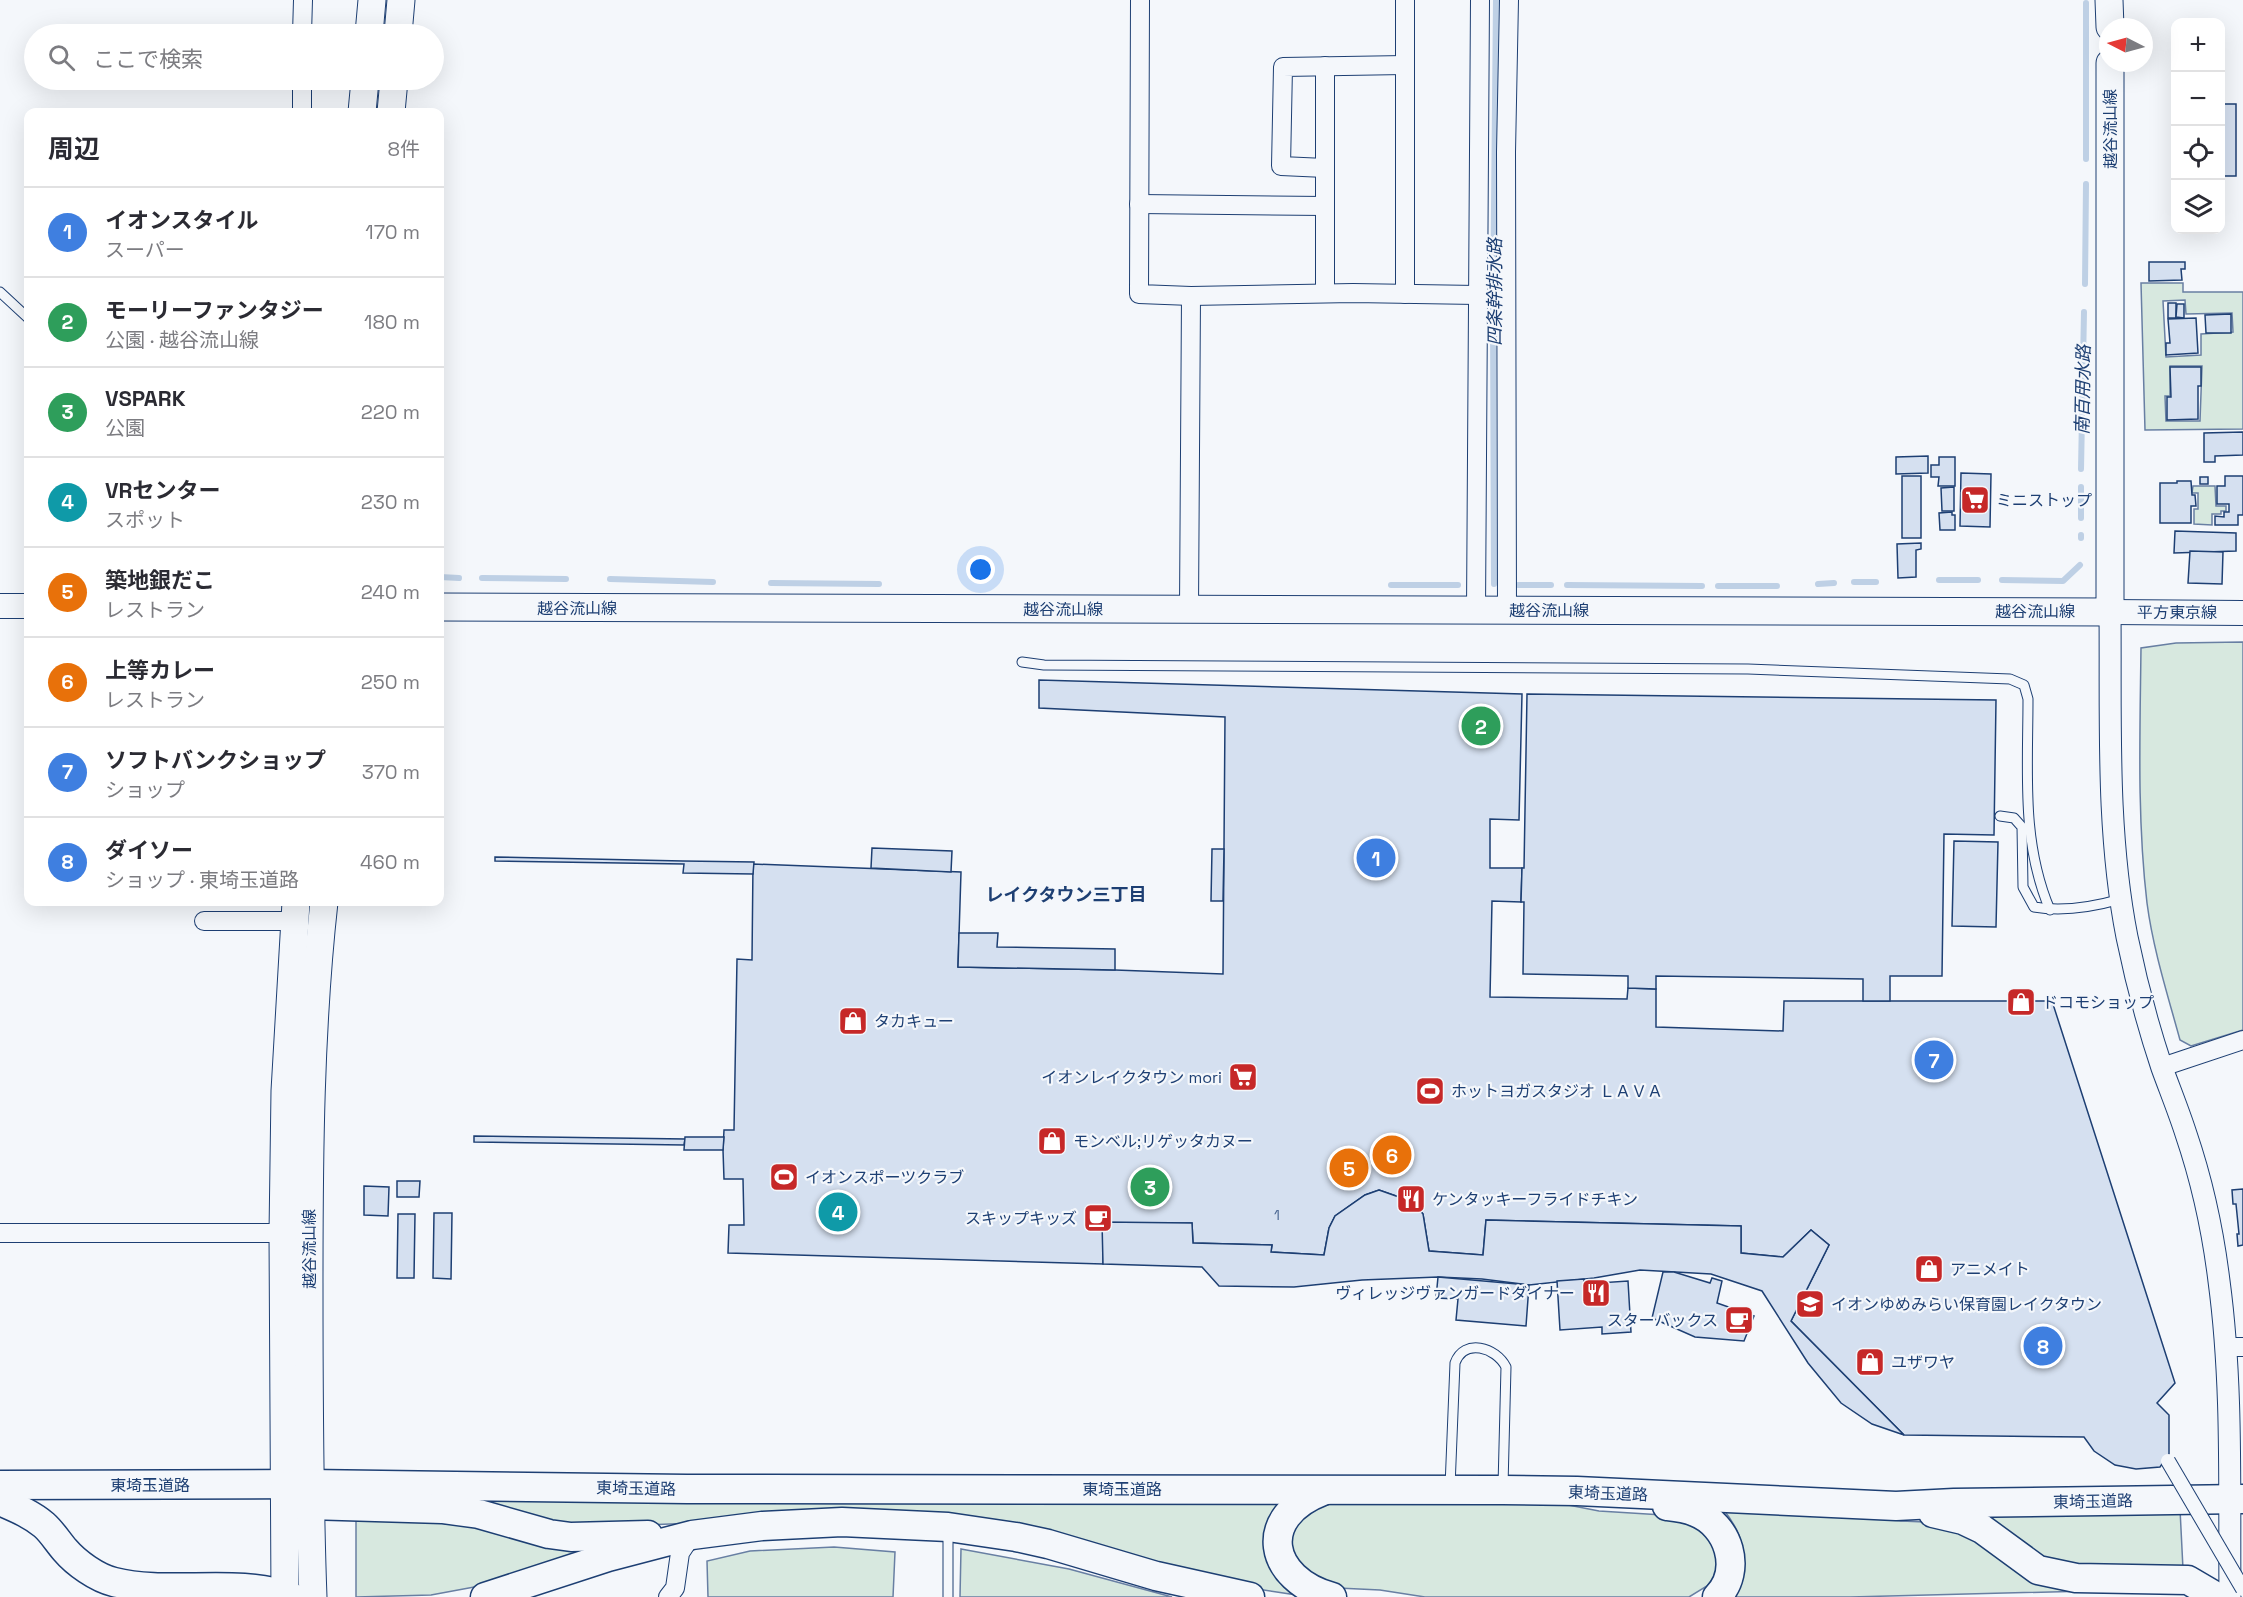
<!DOCTYPE html>
<html lang="ja">
<head>
<meta charset="utf-8">
<style>
	body { margin:0; font-family:"Space Grotesk","Noto Sans JP",sans-serif; background:#f2f2f3; color:#2b2b33 }
	.controls { position:absolute; right:18px; top:18px; display:grid; overflow:hidden; border-radius:12px; box-shadow:0 6px 24px #0002 }
	.controls button { width:54px; height:54px; display:grid; place-items:center; padding:0; border:0; border-bottom:2px solid #e1e1e2; background:#fff; color:#2b2b33; font:30px sans-serif }
	.compass { position:absolute; left:2099px; top:18px; width:54px; height:54px; border-radius:50%; background:#fff; box-shadow:0 6px 24px #0002; rotate:276deg }
	.you { position:absolute; left:981px; top:570px; width:21px; height:21px; margin:-15px; border:4px solid #fff; border-radius:50%; background:#1a73e8; box-shadow:0 0 0 9px #1a73e833 }
	.badge { display:grid; place-items:center; width:39px; height:39px; border-radius:50%; background:#c62828; color:#fff; font-size:20px; font-weight:700 }
	.pin { position:absolute; translate:-50% -50%; border:3px solid #fff; box-shadow:0 2px 6px #0006 }
	.list { margin:0; padding:0; list-style:none }
	h2 { display:flex; justify-content:space-between; align-items:center; height:78px; margin:0; padding:0 24px; font-size:26px }
	h2 small { font-size:20px; font-weight:400; color:#7c7c81 }
	.list li { display:grid; grid-template-columns:39px 1fr auto; gap:18px; align-items:center; box-sizing:border-box; height:90px; padding:0 24px; border-top:2px solid #e1e1e2 }
	.list b { display:block; font-size:22px; white-space:nowrap }
	.list p { margin:0; font-size:20px; white-space:nowrap; color:#7c7c81 }
	.list em { font-size:20px; font-style:normal; color:#7c7c81 }
	.icon { flex:none; width:33px; height:33px; fill:none; stroke:currentColor; stroke-width:2; stroke-linecap:round; stroke-linejoin:round }
	.map { position:relative; flex:none; width:2243px; height:1597px; overflow:hidden }
	.search { position:absolute; background:#fff; box-shadow:0 6px 24px #0002; left:24px; top:24px; width:420px; height:66px; display:flex; align-items:center; gap:15px; box-sizing:border-box; padding:0 21px; border-radius:33px; color:#7c7c81; font-size:22px }
	.panel { position:absolute; background:#fff; box-shadow:0 6px 24px #0002; left:24px; top:108px; width:420px; height:798px; border-radius:12px }
	.map>svg:first-child { display:block }
</style>
</head>
<body>
<div class="map">
<svg width="2243" height="1597" viewBox="0 0 2243 1597">
	<rect width="100%" height="100%" fill="#f4f7fb"/>
	<g fill="#d7e8df" stroke="#687fa3" stroke-width="1.5" fill-rule="evenodd">
		<path d="M2141,283H2183V292H2243V429L2145,430ZM2185,300L2186,314L2232,313L2233,332L2201,334V355L2166,357L2163,301ZM2170,366H2202L2200,421H2166L2165,396H2170Z"/>
		<path d="M2193,486H2215L2216,506H2226V511H2221V514H2212V525L2194,524V509H2198V493H2192Z"/>
		<path d="M2243,642V1030L2191,1046L2180,1040C2168,996 2153,949 2147,903C2137,818 2140,733 2141,648L2176,643Z"/>
		<path d="M444,1499H1284L1297,1595L1237,1586L1065,1538L720,1522L570,1528Z"/>
		<path d="M1334,1501L1553,1502L1599,1511L1679,1516L1703,1525L1718,1549L1717,1574L1707,1586L1689,1597H1425L1380,1590L1338,1588L1307,1572L1291,1549L1290,1537L1305,1513Z"/>
		<path d="M1723,1509L1850,1513L1901,1521L1949,1523L2088,1591L1850,1597H1732C1743,1557 1751,1544 1723,1509Z"/>
		<path d="M2180,1509L2183,1569C2139,1569 2067,1574 2029,1550C2012,1540 1998,1524 1983,1512Z"/>
		<path d="M356,1515L434,1517L612,1544L485,1585L431,1595L356,1597Z"/>
		<path d="M834,1547L895,1552L893,1597H708L707,1561L750,1551Z"/>
		<path d="M961,1549L1069,1569L1172,1597H960Z"/>
	</g>
	<g fill="none" stroke-linecap="round" stroke-linejoin="round">
		<g stroke="#bed0e5" stroke-width="6">
			<path d="M2086,159V3"/>
			<path d="M2085,284L2086,184"/>
			<path d="M2081,469L2084,312"/>
			<path d="M2081,518V487"/>
			<path d="M2081,535V538"/>
			<path d="M440,577L459,578"/>
			<path d="M482,578L566,579"/>
			<path d="M610,579L713,582"/>
			<path d="M1939,580H1978"/>
			<path d="M2002,580L2063,581L2080,565"/>
			<path d="M1854,582H1876"/>
			<path d="M771,583L879,584"/>
			<path d="M1494,584L1493,312L1496,0"/>
			<path d="M1818,584L1834,583"/>
			<path d="M1391,585H1458"/>
			<path d="M1518,585H1551"/>
			<path d="M1567,585L1702,586"/>
			<path d="M1718,586H1777"/>
		</g>
	</g>
	<g fill="#d5e0f0" stroke="#1d3f73" stroke-width="1.5">
		<rect x="2174" y="90" width="2" height="91"/>
		<path d="M2220,104H2236V176H2222V181H2220Z"/>
		<path d="M2149,262H2185V269H2181L2182,280L2149,281Z"/>
		<rect x="2168" y="303" width="8" height="15"/>
		<path d="M2177,304H2184V318L2176,317Z"/>
		<path d="M2231,314V333H2206L2205,315Z"/>
		<path d="M2196,318L2198,353L2166,355V343H2170L2168,319Z"/>
		<path d="M2170,367H2201V386H2198V419L2167,420V397H2171Z"/>
		<path d="M2243,432V455L2215,456V462H2204V433Z"/>
		<path d="M1928,456V473L1896,474V457Z"/>
		<path d="M1939,457H1955V486H1938L1939,477H1931V465H1939Z"/>
		<path d="M1961,473L1991,474L1990,527L1960,526Z"/>
		<rect x="1902" y="476" width="19" height="62"/>
		<path d="M2225,476H2243V515H2238V525H2215V516L2224,517V512H2229V504H2217V486H2225Z"/>
		<rect x="2200" y="477" width="8" height="7"/>
		<path d="M2177,481H2191L2192,495H2195L2196,506H2191V523H2160V483H2177Z"/>
		<path d="M1954,487V511H1942L1941,488Z"/>
		<path d="M1952,512V515H1955V530H1940L1939,513Z"/>
		<path d="M2175,531L2236,533V551L2174,553Z"/>
		<path d="M1921,543V549L1916,550V577L1898,578L1897,544Z"/>
		<path d="M2190,551L2223,552L2222,584L2188,583Z"/>
		<path d="M1039,680L1522,694L1519,820L1490,819V868H1522L1521,902L1492,901L1490,997L1627,999L1628,988L1656,989V1027L1783,1031L1784,1001H2052L2175,1383L2157,1403L2169,1415V1454L2160,1467L2136,1469L2115,1465L2094,1451L2084,1437L1904,1435L1791,1321L1829,1245L1811,1230L1783,1257L1741,1253V1226L1486,1220L1483,1255L1429,1251L1423,1214L1413,1202L1379,1190L1365,1195L1335,1216L1329,1228L1324,1255L1271,1252L1272,1245L1193,1243L1192,1223L1104,1224L1103,1264L728,1253L729,1225H744L743,1179H724L723,1150L724,1130H734L737,959L752,960L753,864L961,872L958,967L1115,970L1223,974L1225,717L1039,708Z"/>
		<path d="M1527,694L1996,700L1994,835L1944,834L1942,976H1890V1001H1863V979L1656,976V989L1628,988V976L1523,974L1524,902H1521L1522,868H1524Z"/>
		<path d="M1954,841L1998,842L1996,927L1952,926Z"/>
		<path d="M872,848L952,851L951,872L871,868Z"/>
		<path d="M1212,849H1224L1223,901H1211Z"/>
		<path d="M495,857L683,861L754,862L753,874L683,873L684,864L495,861Z"/>
		<path d="M959,933H998L997,947L1115,949V970L958,967Z"/>
		<path d="M474,1136L685,1139L684,1145L474,1142Z"/>
		<path d="M685,1137H724L723,1150H684Z"/>
		<path d="M397,1181H420L419,1197H397Z"/>
		<path d="M364,1186L389,1187L388,1216L364,1215Z"/>
		<path d="M2243,1189V1245L2238,1246L2237,1234H2239L2236,1204H2233L2232,1190Z"/>
		<path d="M1379,1190L1413,1202L1423,1214L1429,1251L1483,1255L1486,1220L1741,1226V1253L1783,1257L1811,1230L1829,1245L1791,1321L1904,1435L1872,1424L1841,1403L1808,1363L1762,1291L1711,1274L1640,1270L1594,1278L1529,1285L1482,1279L1438,1277L1362,1280L1294,1287L1219,1286L1202,1267L1103,1264L1102,1222L1192,1223L1193,1243L1272,1245L1271,1252L1324,1255L1329,1228L1335,1216L1365,1195Z"/>
		<path d="M434,1213H452L451,1279L433,1278Z"/>
		<path d="M398,1214H415L414,1278H397Z"/>
		<path d="M1663,1272H1674L1710,1283L1712,1278L1722,1281L1717,1303L1754,1316L1744,1341L1695,1337L1652,1318Z"/>
		<path d="M1438,1277L1529,1285L1526,1326L1456,1320L1458,1299L1436,1298Z"/>
		<path d="M1584,1279V1284L1628,1281L1631,1332L1602,1334V1327L1560,1330L1557,1281Z"/>
	</g>
	<g fill="none" stroke-linecap="round" stroke-linejoin="round">
		<g stroke="#1d3f73" stroke-width="11">
			<g id="service">
				<path d="M0,292L28,318"/>
				<path d="M1022,662L1044,665L1748,669L2010,679L2024,685L2028,699C2028,771 2021,842 2050,910"/>
				<path d="M2000,816L2014,818L2022,827L2023,887L2034,907C2062,912 2093,907 2121,899"/>
				<path d="M1450,1487L1455,1363C1464,1338 1496,1347 1506,1367L1503,1486"/>
				<path d="M948,1530V1597"/>
			</g>
		</g>
		<g stroke="#1d3f73" stroke-width="20">
			<g id="minor">
				<path d="M1140,0L1139,294L1191,296L1353,293L1477,295"/>
				<path d="M302,34L303,0"/>
				<path d="M1325,66V293"/>
				<path d="M302,112V80"/>
				<path d="M1325,168L1281,166L1283,67L1405,65"/>
				<path d="M1139,204L1325,206"/>
				<path d="M1405,294V0"/>
				<path d="M1189,609L1191,296"/>
				<path d="M1476,610L1480,0"/>
				<path d="M1507,610L1506,152L1509,0"/>
				<path d="M204,921H295"/>
				<path d="M2162,1067L2243,1040"/>
				<path d="M0,1233H283"/>
				<path d="M2226,1347H2243"/>
				<path d="M668,1597L675,1588L680,1553L692,1535"/>
			</g>
		</g>
		<g stroke="#1d3f73" stroke-width="23">
			<path id="tertiary" d="M2110,612C2111,720 2106,830 2127,937C2136,981 2148,1026 2162,1068C2170,1090 2179,1112 2186,1134C2202,1181 2213,1232 2219,1281C2233,1385 2229,1492 2230,1597"/>
		</g>
		<g stroke="#1d3f73" stroke-width="26">
			<g id="secondary">
				<path d="M0,606H28"/>
				<path d="M2110,612L2243,613"/>
			</g>
		</g>
		<g stroke="#1d3f73" stroke-width="29">
			<g id="primary">
				<path d="M2109,0L2110,27"/>
				<path d="M369,34L372,0"/>
				<path d="M398,34L401,0"/>
				<path d="M362,112L365,80"/>
				<path d="M391,112L394,80"/>
				<path d="M440,607L2110,612V63"/>
				<path d="M285,1597L283,1233L285,1091L296,902"/>
				<path d="M313,1597C309,1492 309,1388 309,1283C309,1156 310,1028 324,902"/>
			</g>
		</g>
		<g stroke="#1d3f73" stroke-width="31">
			<g id="trunk">
				<path d="M0,1485L309,1484L687,1489L1503,1490L1577,1491L1896,1506L1954,1503L2243,1499"/>
				<path d="M285,1486L292,1495L309,1505L442,1509L479,1514L549,1534L571,1537L648,1535"/>
				<path d="M1323,1491C1255,1517 1268,1579 1332,1597"/>
				<path d="M0,1501C16,1508 31,1514 44,1525C52,1532 58,1542 65,1550C76,1563 97,1578 114,1582C169,1596 236,1577 291,1597"/>
				<path d="M1667,1506C1676,1507 1686,1508 1695,1512C1729,1525 1743,1570 1717,1597"/>
				<path d="M1933,1513L1963,1520L1982,1529L2038,1570L2076,1578L2188,1580L2217,1597"/>
				<path d="M485,1597L608,1557L692,1535L762,1526L842,1522L948,1527L1016,1537L1048,1544L1156,1576L1250,1597"/>
			</g>
		</g>
		<use href="#service" stroke="#f4f7fb" stroke-width="9"/>
		<use href="#minor" stroke="#f4f7fb" stroke-width="18"/>
		<use href="#tertiary" stroke="#f4f7fb" stroke-width="21"/>
		<use href="#secondary" stroke="#f4f7fb" stroke-width="24"/>
		<use href="#primary" stroke="#f4f7fb" stroke-width="27"/>
		<use href="#trunk" stroke="#f4f7fb" stroke-width="28"/>
		<g stroke="#1d3f73" stroke-width="16" stroke-linecap="butt">
			<path id="pedestrian-bridge" d="M2168,1461L2243,1589"/>
		</g>
		<use href="#pedestrian-bridge" stroke="#f4f7fb" stroke-width="14"/>
	</g>
	<defs>
		<g id="supermarket-square" transform="scale(1.5)"><rect x="-9" y="-9" width="18" height="18" rx="4" fill="#c62828" stroke="#f4f7fb"/><path d="M-6-5.5h2.5l.6 2H6L4.5 2H-2.5L-4.4-4H-6ZM-1.5 3.2a1.3 1.3 0 1 0 .1 0ZM3 3.2a1.3 1.3 0 1 0 .1 0Z" fill="#fff"/></g>
		<g id="shop-square" transform="scale(1.5)"><rect x="-9" y="-9" width="18" height="18" rx="4" fill="#c62828" stroke="#f4f7fb"/><path d="M-5-2.5h2.3a2.7 3.5 0 0 1 5.4 0H5L5.5 6h-11ZM-1.5-2.5h3a1.5 2.3 0 0 0-3 0Z" fill="#fff"/></g>
		<g id="stadium-square" transform="scale(1.5)"><rect x="-9" y="-9" width="18" height="18" rx="4" fill="#c62828" stroke="#f4f7fb"/><path d="M0-5a6.5 5 0 1 0 0 10a6.5 5 0 1 0 0-10ZM-3.5-1.8h7v3.6h-7Z" fill="#fff"/></g>
		<g id="restaurant-square" transform="scale(1.5)"><rect x="-9" y="-9" width="18" height="18" rx="4" fill="#c62828" stroke="#f4f7fb"/><path d="M-5-6h1v4h1v-4h1v4h1v-4h1v5L-1.5 .5V6h-2V.5L-5-1ZM5-6V6H3V1.5H1.5Q1.5-4 5-6Z" fill="#fff"/></g>
		<g id="cafe-square" transform="scale(1.5)"><rect x="-9" y="-9" width="18" height="18" rx="4" fill="#c62828" stroke="#f4f7fb"/><path d="M-5.5-4.5H6V0H3Q3 3.5 0 3.5H-2.5Q-5.5 3.5-5.5 0ZM3-3.2v2h1.7v-2ZM-6 4.5H4V6H-6Z" fill="#fff"/></g>
		<g id="school-square" transform="scale(1.5)"><rect x="-9" y="-9" width="18" height="18" rx="4" fill="#c62828" stroke="#f4f7fb"/><path d="M0-5L7-2L0 1L-7-2ZM-4 1L0 2.5L4 1V4Q0 6-4 4Z" fill="#fff"/></g>
	</defs>
	<g fill-rule="evenodd">
		<use href="#supermarket-square" x="1975" y="500"/>
		<use href="#shop-square" x="2021" y="1002"/>
		<use href="#shop-square" x="853" y="1021"/>
		<use href="#supermarket-square" x="1243" y="1077"/>
		<use href="#stadium-square" x="1430" y="1091"/>
		<use href="#shop-square" x="1052" y="1141"/>
		<use href="#stadium-square" x="784" y="1177"/>
		<use href="#restaurant-square" x="1411" y="1199"/>
		<use href="#cafe-square" x="1098" y="1218"/>
		<use href="#shop-square" x="1929" y="1269"/>
		<use href="#restaurant-square" x="1596" y="1293"/>
		<use href="#school-square" x="1810" y="1304"/>
		<use href="#cafe-square" x="1739" y="1320"/>
		<use href="#shop-square" x="1870" y="1362"/>
	</g>
	<g text-anchor="middle" stroke-width="4.5" stroke-linejoin="round" paint-order="stroke">
		<g font-size="14" fill="#4b6792">
			<text x="1277" y="1220">1</text>
		</g>
		<g font-size="16" fill="#1d3f73" stroke="#f4f7fb">
			<text transform="translate(2110 129) rotate(-90)" y="6">越谷流山線</text>
			<text x="577" y="614">越谷流山線</text>
			<text x="1063" y="615">越谷流山線</text>
			<text x="1549" y="616">越谷流山線</text>
			<text x="2035" y="617">越谷流山線</text>
			<text x="2177" y="618">平方東京線</text>
			<text transform="translate(309 1249) rotate(-90)" y="6">越谷流山線</text>
			<text x="150" y="1491">東埼玉道路</text>
			<text transform="translate(636 1488) rotate(1)" y="6">東埼玉道路</text>
			<text x="1122" y="1495">東埼玉道路</text>
			<text transform="translate(1608 1493) rotate(2)" y="6">東埼玉道路</text>
			<text transform="translate(2093 1501) rotate(-1)" y="6">東埼玉道路</text>
		</g>
		<g font-size="16" fill="#1d3f73" stroke="#f4f7fb" text-anchor="start">
			<text x="1996" y="506">ミニストップ</text>
			<text x="2042" y="1008">ドコモショップ</text>
			<text x="874" y="1027">タカキュー</text>
			<text x="1222" y="1083" text-anchor="end">イオンレイクタウン mori</text>
			<text x="1451" y="1097">ホットヨガスタジオ ＬＡＶＡ</text>
			<text x="1073" y="1147">モンベル;リゲッタカヌー</text>
			<text x="805" y="1183">イオンスポーツクラブ</text>
			<text x="1432" y="1205">ケンタッキーフライドチキン</text>
			<text x="1077" y="1224" text-anchor="end">スキップキッズ</text>
			<text x="1950" y="1275">アニメイト</text>
			<text x="1575" y="1299" text-anchor="end">ヴィレッジヴァンガードダイナー</text>
			<text x="1831" y="1310">イオンゆめみらい保育園レイクタウン</text>
			<text x="1718" y="1326" text-anchor="end">スターバックス</text>
			<text x="1891" y="1368">ユザワヤ</text>
		</g>
		<g font-size="18" font-style="italic" fill="#1d3f73" stroke="#f4f7fb">
			<text transform="translate(1495 292) rotate(-90)" y="6">四条幹排水路</text>
			<text transform="translate(2083 390) rotate(-89)" y="6">南百用水路</text>
		</g>
		<g font-size="18" font-weight="bold" fill="#1d3f73" stroke="#f4f7fb">
			<text x="1066" y="901">レイクタウン三丁目</text>
		</g>
	</g>
</svg>
<div class="controls">
<button>+</button>
<button>−</button>
<button><svg class="icon" aria-label="locate" viewBox="0 0 24 24"><circle cx="12" cy="12" r="6"/><path d="M12 2v4M12 18v4M2 12h4M18 12h4"/></svg></button>
<button><svg class="icon" aria-label="layers" viewBox="0 0 24 24"><path d="M12 4l9 5-9 5-9-5zM3 14l9 5 9-5"/></svg></button>
</div>
<svg class="compass" viewBox="-18 -18 36 36"><path d="M0-13l5 13h-10z" fill="#e53935"/><path d="M0 13l5-13h-10z" fill="#7c7c81"/></svg>
<div class="you"></div>
<div class="pin badge" style="left:1376px;top:858px;background:#3f7fe0">1</div>
<div class="pin badge" style="left:1481px;top:726px;background:#2e9e5b">2</div>
<div class="pin badge" style="left:1150px;top:1187px;background:#2e9e5b">3</div>
<div class="pin badge" style="left:838px;top:1212px;background:#0f9aa8">4</div>
<div class="pin badge" style="left:1349px;top:1168px;background:#e8710a">5</div>
<div class="pin badge" style="left:1392px;top:1155px;background:#e8710a">6</div>
<div class="pin badge" style="left:1934px;top:1060px;background:#3f7fe0">7</div>
<div class="pin badge" style="left:2043px;top:1346px;background:#3f7fe0">8</div>
<div class="search"><svg class="icon" aria-label="search" viewBox="0 0 24 24"><circle cx="10" cy="10" r="6"/><path d="M15 15l6 6"/></svg>ここで検索</div>
<section class="panel">
<h2>周辺<small>8件</small></h2>
<ul class="list">
<li><span class="badge" style="background:#3f7fe0">1</span><div><b>イオンスタイル</b><p>スーパー</p></div><em>170 m</em></li>
<li><span class="badge" style="background:#2e9e5b">2</span><div><b>モーリーファンタジー</b><p>公園 · 越谷流山線</p></div><em>180 m</em></li>
<li><span class="badge" style="background:#2e9e5b">3</span><div><b>VSPARK</b><p>公園</p></div><em>220 m</em></li>
<li><span class="badge" style="background:#0f9aa8">4</span><div><b>VRセンター</b><p>スポット</p></div><em>230 m</em></li>
<li><span class="badge" style="background:#e8710a">5</span><div><b>築地銀だこ</b><p>レストラン</p></div><em>240 m</em></li>
<li><span class="badge" style="background:#e8710a">6</span><div><b>上等カレー</b><p>レストラン</p></div><em>250 m</em></li>
<li><span class="badge" style="background:#3f7fe0">7</span><div><b>ソフトバンクショップ</b><p>ショップ</p></div><em>370 m</em></li>
<li><span class="badge" style="background:#3f7fe0">8</span><div><b>ダイソー</b><p>ショップ · 東埼玉道路</p></div><em>460 m</em></li>
</ul>
</section>
</div>
</body>
</html>
